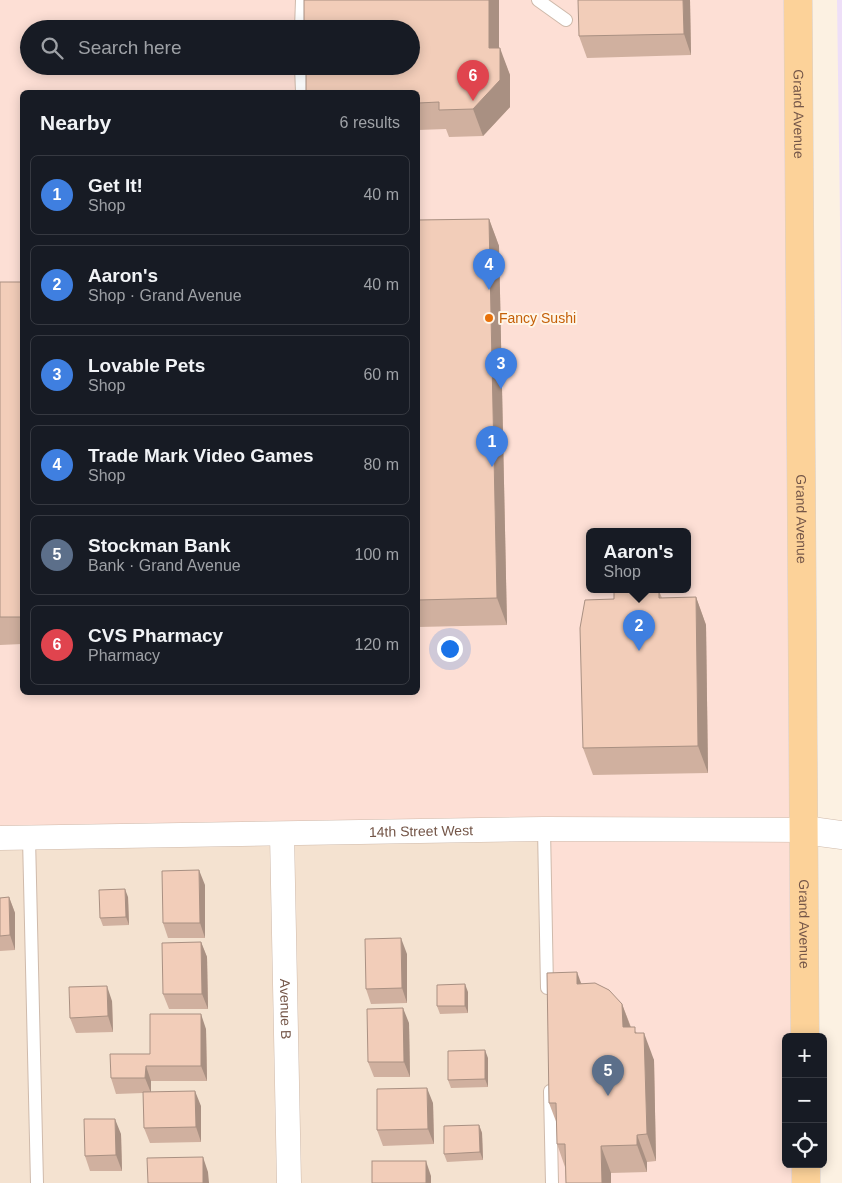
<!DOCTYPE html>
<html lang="en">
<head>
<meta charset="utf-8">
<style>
	body { margin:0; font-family:Arial,sans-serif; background:#242831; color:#f1f3f6 }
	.controls { position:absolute; right:15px; bottom:15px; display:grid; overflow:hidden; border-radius:8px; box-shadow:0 2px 12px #0003 }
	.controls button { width:45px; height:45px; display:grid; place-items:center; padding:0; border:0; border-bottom:1px solid #363941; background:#171b24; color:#f1f3f6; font:25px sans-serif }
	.you { position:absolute; left:449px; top:648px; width:18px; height:18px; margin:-12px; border:4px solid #fff; border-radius:50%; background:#1a73e8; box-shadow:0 0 0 8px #1a73e833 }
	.badge { display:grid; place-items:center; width:32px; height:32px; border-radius:50%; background:#0b8043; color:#fff; font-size:16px; font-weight:700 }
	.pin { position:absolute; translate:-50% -41px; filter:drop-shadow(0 1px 2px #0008) }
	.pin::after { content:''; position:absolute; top:26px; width:18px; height:15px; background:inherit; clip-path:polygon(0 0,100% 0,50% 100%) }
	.popup { position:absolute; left:586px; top:528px; width:105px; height:65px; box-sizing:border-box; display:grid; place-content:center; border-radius:8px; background:#171b24; filter:drop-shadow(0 1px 4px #0005); font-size:16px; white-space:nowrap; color:#9ea1a6 }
	.popup b { font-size:19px; color:#f1f3f6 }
	.popup::after { content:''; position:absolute; left:50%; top:100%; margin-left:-10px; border:10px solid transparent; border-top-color:#171b24 }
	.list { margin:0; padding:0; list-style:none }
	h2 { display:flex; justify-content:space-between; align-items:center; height:65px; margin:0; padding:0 20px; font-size:21px }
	h2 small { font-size:16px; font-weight:400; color:#9ea1a6 }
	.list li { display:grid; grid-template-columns:32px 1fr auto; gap:15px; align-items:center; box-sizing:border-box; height:80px; margin:0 10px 10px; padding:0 10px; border:1px solid #363941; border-radius:8px }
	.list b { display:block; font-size:19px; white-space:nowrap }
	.list p { margin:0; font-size:16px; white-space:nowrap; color:#9ea1a6 }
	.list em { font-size:16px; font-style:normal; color:#9ea1a6 }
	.icon { flex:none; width:28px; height:28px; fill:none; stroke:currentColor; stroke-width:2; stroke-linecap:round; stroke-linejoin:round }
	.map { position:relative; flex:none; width:842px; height:1183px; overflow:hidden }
	.search { position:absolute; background:#171b24; box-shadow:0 2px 12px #0003; left:20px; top:20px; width:400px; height:55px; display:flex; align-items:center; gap:12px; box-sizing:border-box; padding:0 18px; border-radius:28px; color:#9ea1a6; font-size:19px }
	.panel { position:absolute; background:#171b24; box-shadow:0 2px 12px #0003; left:20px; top:90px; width:400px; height:605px; border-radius:8px }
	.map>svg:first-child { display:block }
</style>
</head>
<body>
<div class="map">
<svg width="842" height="1183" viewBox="0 0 842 1183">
	<rect width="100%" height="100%" fill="#fcf1e2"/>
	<path fill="#f4e2d0" d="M544,829L552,1183H0V838Z"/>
	<path fill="#fddfd5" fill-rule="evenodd" d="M0,0H798L805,1037H786V1164H806V1183H552L543,829L0,839ZM29,29H411V66H29ZM22,92H418V692H22ZM590,532H688V590H590Z"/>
	<path fill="#eedff8" d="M837,0H842V364Z"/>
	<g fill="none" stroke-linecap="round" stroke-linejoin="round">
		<g stroke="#cfbaab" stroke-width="14">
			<g id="service">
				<path d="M538,0L566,20"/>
				<path d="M301,29L302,0"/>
				<path d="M301,66L302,92"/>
				<path d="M544,829L547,988"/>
				<path d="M29,838L37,1183"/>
				<path d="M550,1091L552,1183"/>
			</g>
		</g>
		<g stroke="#cfbaab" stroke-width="25">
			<g id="minor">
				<path id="s1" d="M282,834L289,1183"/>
				<path id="s2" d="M0,838L544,829L804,830"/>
			</g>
		</g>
		<g stroke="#cfbaab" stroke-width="29">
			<path id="tertiary" d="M804,830L842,835"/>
		</g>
		<g stroke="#d8d0cc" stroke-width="29">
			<g id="primary">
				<path id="s3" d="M798,0L805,1037"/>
				<path d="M806,1164V1183"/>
			</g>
		</g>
		<use href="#service" stroke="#fff" stroke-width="12"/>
		<use href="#minor" stroke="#fff" stroke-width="24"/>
		<use href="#tertiary" stroke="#fff" stroke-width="28"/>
		<use href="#primary" stroke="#fcd299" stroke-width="28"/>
	</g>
	<g fill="#d0b09f">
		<path d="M690,0L691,55L587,58L579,36Z"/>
		<path d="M499,48L510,75V107L483,136L449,137L446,129L418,130V92Z"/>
		<path d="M489,219L499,246L507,625L418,627V220Z"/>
		<path d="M0,282H22V644L0,645Z"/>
		<path d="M659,591L662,598L696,597L706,625L708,773L593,775L583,748L614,599Z"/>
		<path d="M205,885V938H168L163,923Z"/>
		<path d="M9,897L15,913V950L0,951V898Z"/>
		<path d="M128,897L129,925L103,926L100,918Z"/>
		<path d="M201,942L207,957L208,1009H169L163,994Z"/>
		<path d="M407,954V1003L371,1004L366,989Z"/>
		<path d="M581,983L622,1004L631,1027L637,1033L654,1060L656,1161L647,1162V1172L611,1173V1183H566L565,1167L557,1144V1124L549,1103Z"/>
		<path d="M468,992V1013L440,1014L437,1006Z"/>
		<path d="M112,1001L113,1032L76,1033L70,1018Z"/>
		<path d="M409,1023L410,1077H374L368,1062Z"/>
		<path d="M206,1029L207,1081H151V1092L201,1106V1142L150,1143L144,1128L143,1093L116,1094L111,1078Z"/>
		<path d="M488,1058V1087L451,1088L448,1080Z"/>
		<path d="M433,1103L434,1144L383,1146L377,1130Z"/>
		<path d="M479,1125L482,1133L483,1160L447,1162L444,1154Z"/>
		<path d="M121,1134L122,1171H90L85,1156Z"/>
	</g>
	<g fill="#a99082">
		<path d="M489,0H499V75L489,48Z"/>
		<path d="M683,0H690L691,55L684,34Z"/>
		<path d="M500,48L510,75V107L483,136L473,109Z"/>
		<path d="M489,219L499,246L507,625L497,598Z"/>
		<path d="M696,597L706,625L708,773L698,746Z"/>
		<path d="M199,870L205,885V938L200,923Z"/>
		<path d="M125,889L128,897L129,925L126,917Z"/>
		<path d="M9,897L15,913V950L10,935Z"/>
		<path d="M401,938L407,954V1003L402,988Z"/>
		<path d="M201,942L207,957L208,1009L202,994Z"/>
		<path d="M577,972L587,999L577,984Z"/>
		<path d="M465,984L468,992V1013L465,1006Z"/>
		<path d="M107,986L112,1001L113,1032L108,1016Z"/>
		<path d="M622,1004L632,1031L623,1027Z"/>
		<path d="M403,1008L409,1023L410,1077L404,1062Z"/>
		<path d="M201,1014L206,1029L207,1081L201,1066Z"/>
		<path d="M644,1033L654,1060L656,1161L647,1134Z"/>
		<path d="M485,1050L488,1058V1087L485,1079Z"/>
		<path d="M146,1066L151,1081V1093L145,1078Z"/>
		<path d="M427,1088L433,1103L434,1144L428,1129Z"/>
		<path d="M195,1091L201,1106V1142L196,1127Z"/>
		<path d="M115,1119L121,1134L122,1171L116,1155Z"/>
		<path d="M479,1125L482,1133L483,1160L480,1152Z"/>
		<path d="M637,1135L647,1162V1172L637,1145Z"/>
		<path d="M601,1146L611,1173V1183H602Z"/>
		<path d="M203,1157L208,1172L209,1183H203Z"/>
		<path d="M426,1161L431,1176V1183H426Z"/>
	</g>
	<g fill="#f2cdb9" stroke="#a99082">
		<path d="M304,0H489V48H500V80L473,109L439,110V102L418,103V92H306V66H411V29H304Z"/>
		<path d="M578,0H683L684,34L579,36Z"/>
		<path d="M489,219L497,598L418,600V220Z"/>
		<rect x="0" y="282" width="22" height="335"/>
		<path d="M659,591V598L696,597L698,746L583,748L580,628L585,600L614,599V592Z"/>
		<path d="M199,870L200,923H163L162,871Z"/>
		<path d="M125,889L126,917L100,918L99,890Z"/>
		<path d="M9,897L10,935L0,936V898Z"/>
		<path d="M401,938L402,988L366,989L365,939Z"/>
		<path d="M201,942L202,994H163L162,943Z"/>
		<path d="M577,972V984L595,983L609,990L622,1004L623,1027H635V1033H644L647,1134L637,1135V1145L601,1146L602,1183H566L565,1144H557L556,1103H549L547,973Z"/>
		<path d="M465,984V1006H437V985Z"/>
		<path d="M107,986L108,1016L70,1018L69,987Z"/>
		<path d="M403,1008L404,1062H368L367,1009Z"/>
		<path d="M150,1014H201V1066H146L145,1078H111L110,1054H150Z"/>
		<path d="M485,1050V1079L448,1080V1051Z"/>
		<path d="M427,1088L428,1129L377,1130V1089Z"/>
		<path d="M195,1091L196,1127L144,1128L143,1092Z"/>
		<path d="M84,1119H115L116,1155L85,1156Z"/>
		<path d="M479,1125L480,1152L444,1154V1126Z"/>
		<path d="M203,1157V1183H148L147,1158Z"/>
		<rect x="372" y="1161" width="54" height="22"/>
	</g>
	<circle fill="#e8710a" stroke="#fff5e8" stroke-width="2" cx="489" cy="318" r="5"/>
	<g text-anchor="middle" stroke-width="4" stroke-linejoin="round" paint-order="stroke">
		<g font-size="14" fill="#745648" stroke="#fff5e8">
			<text dy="5" stroke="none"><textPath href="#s3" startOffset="114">Grand Avenue</textPath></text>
			<text dy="5" stroke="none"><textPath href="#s3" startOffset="519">Grand Avenue</textPath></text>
			<text dy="5" stroke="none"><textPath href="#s2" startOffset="421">14th Street West</textPath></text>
			<text dy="5" stroke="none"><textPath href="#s3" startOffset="924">Grand Avenue</textPath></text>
			<text dy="5" stroke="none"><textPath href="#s1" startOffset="175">Avenue B</textPath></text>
		</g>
		<g font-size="14" fill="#c56008" stroke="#fff5e8" text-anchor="start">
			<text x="499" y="323">Fancy Sushi</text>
		</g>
	</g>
</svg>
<div class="controls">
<button>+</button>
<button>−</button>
<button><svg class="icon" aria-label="locate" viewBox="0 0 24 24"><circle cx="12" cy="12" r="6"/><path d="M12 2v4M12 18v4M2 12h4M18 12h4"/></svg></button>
</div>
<div class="you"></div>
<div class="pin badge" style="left:492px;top:467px;background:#3f7fe0">1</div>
<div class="pin badge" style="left:639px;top:651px;background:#3f7fe0">2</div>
<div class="popup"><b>Aaron's</b>Shop</div>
<div class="pin badge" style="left:501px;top:389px;background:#3f7fe0">3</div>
<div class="pin badge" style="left:489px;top:290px;background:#3f7fe0">4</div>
<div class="pin badge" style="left:608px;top:1096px;background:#5c6f8a">5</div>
<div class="pin badge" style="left:473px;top:101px;background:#e0444e">6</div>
<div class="search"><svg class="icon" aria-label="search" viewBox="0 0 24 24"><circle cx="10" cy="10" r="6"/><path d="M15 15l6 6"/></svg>Search here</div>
<section class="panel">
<h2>Nearby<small>6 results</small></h2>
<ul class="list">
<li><span class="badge" style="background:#3f7fe0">1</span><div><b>Get It!</b><p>Shop</p></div><em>40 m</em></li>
<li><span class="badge" style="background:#3f7fe0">2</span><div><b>Aaron's</b><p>Shop · Grand Avenue</p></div><em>40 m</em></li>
<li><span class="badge" style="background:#3f7fe0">3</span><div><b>Lovable Pets</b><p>Shop</p></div><em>60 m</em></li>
<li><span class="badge" style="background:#3f7fe0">4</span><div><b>Trade Mark Video Games</b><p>Shop</p></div><em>80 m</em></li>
<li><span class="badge" style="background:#5c6f8a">5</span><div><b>Stockman Bank</b><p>Bank · Grand Avenue</p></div><em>100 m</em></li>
<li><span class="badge" style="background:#e0444e">6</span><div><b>CVS Pharmacy</b><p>Pharmacy</p></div><em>120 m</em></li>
</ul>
</section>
</div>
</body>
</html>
